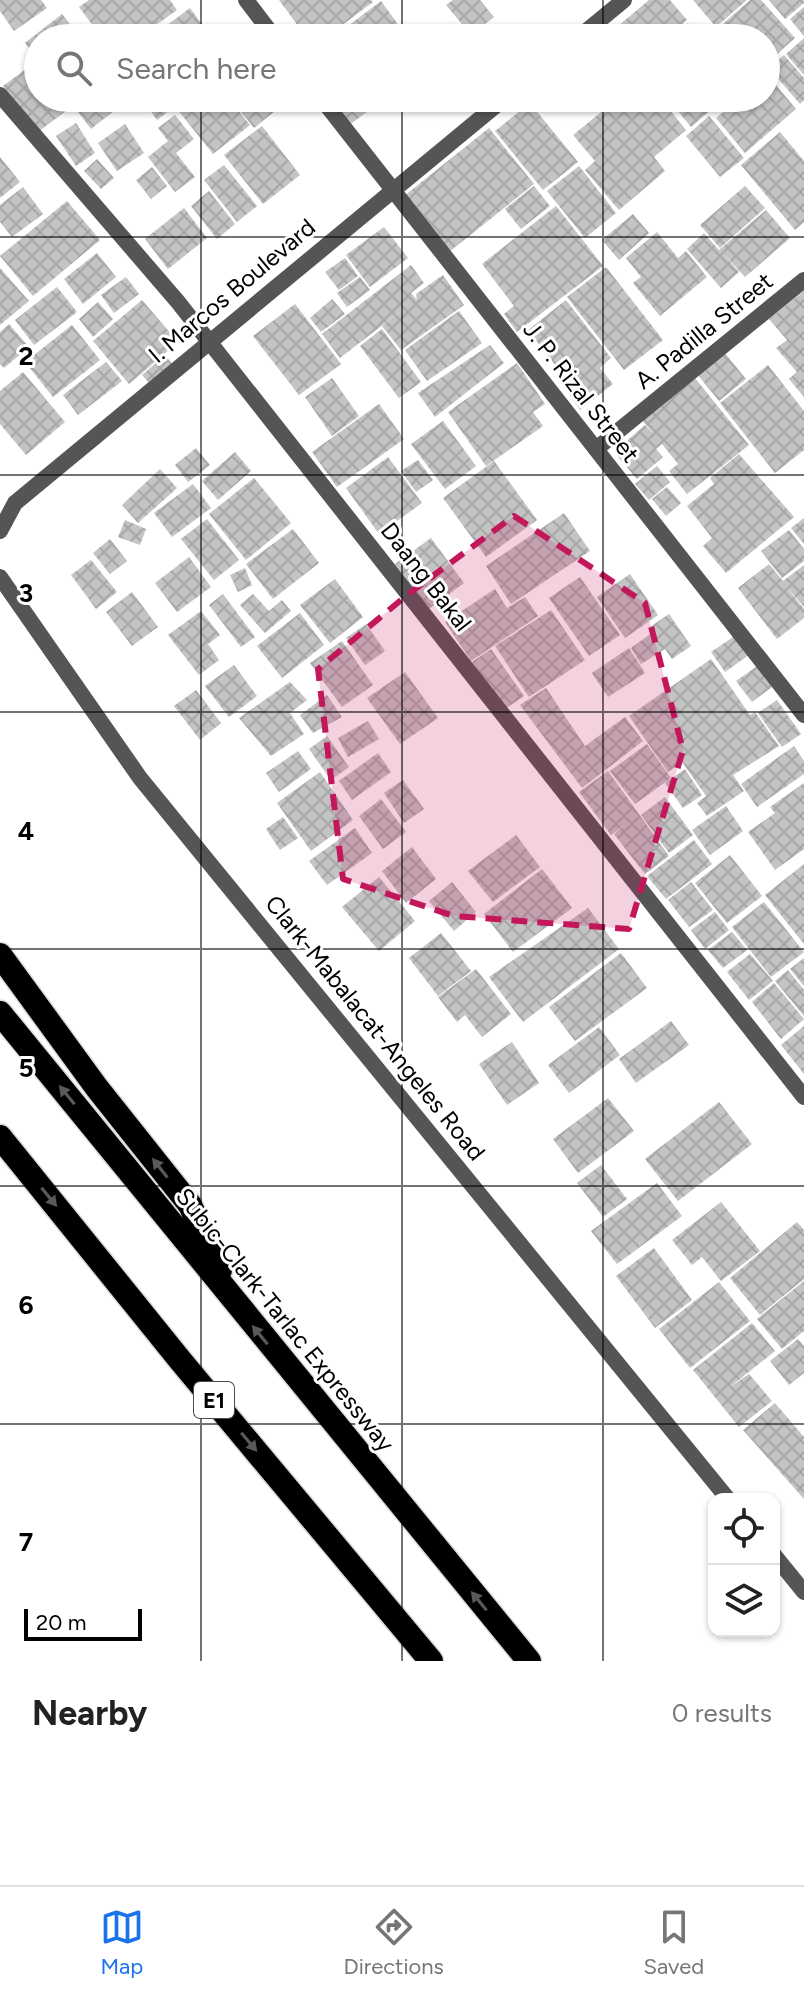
<!DOCTYPE html>
<html lang="en">
<head>
<meta charset="utf-8">
<style>
	body { margin:0; font-family:Figtree,sans-serif; background:#f2f2f2; color:#222 }
	.controls { position:absolute; right:24px; bottom:24px; display:grid; overflow:hidden; border-radius:16px; box-shadow:0 2px 6px #0004 }
	.controls button { width:72px; height:72px; display:grid; place-items:center; padding:0; border:0; border-bottom:2px solid #e0e0e0; background:#fff; color:#222; font:40px sans-serif }
	.scale { position:absolute; left:24px; bottom:20px; width:118px; box-sizing:border-box; padding-left:8px; border:4px solid #000; border-top:0; font-size:22px; line-height:28px; white-space:nowrap; color:#000; -webkit-text-stroke:6px #fff; paint-order:stroke }
	.list { margin:0; padding:0; list-style:none }
	h2 { display:flex; justify-content:space-between; align-items:center; height:104px; margin:0; padding:0 32px; font-size:34px }
	h2 small { font-size:26px; font-weight:400; color:#767676 }
	.icon { flex:none; width:44px; height:44px; fill:none; stroke:currentColor; stroke-width:2; stroke-linecap:round; stroke-linejoin:round }
	.map { position:relative; flex:none; width:804px; height:1661px; overflow:hidden }
	.search { position:absolute; background:#fff; box-shadow:0 2px 6px #0004; left:24px; right:24px; top:24px; height:88px; display:flex; align-items:center; gap:20px; box-sizing:border-box; padding:0 28px; border-radius:44px; color:#767676; font-size:30px }
	.sheet { height:224px; background:#fff }
	nav { display:flex; justify-content:space-around; align-items:center; box-sizing:border-box; height:112px; border-top:2px solid #e0e0e0; background:#fff; font-size:22px; color:#767676 }
	nav a { display:grid; justify-items:center; gap:4px }
	nav .on { color:#1a73e8 }
	.map>svg:first-child { display:block }
</style>
</head>
<body>
<div class="map">
<svg width="804" height="1661" viewBox="0 0 804 1661">
	<defs>
		<pattern id="building-cross-hatch" width="8" height="8" patternUnits="userSpaceOnUse" patternTransform="scale(2)"><rect width="8" height="8" fill="#c4c4c4"/><path d="M0 0l8 8M0 8l8-8" fill="none" stroke="#a7a7a7"/></pattern>
	</defs>
	<rect width="100%" height="100%" fill="#fff"/>
	<g fill="url(#building-cross-hatch)">
		<path d="M0,0H41L47,8L14,31L0,11Z"/>
		<path d="M89,0H170L177,10L138,38H102L79,7Z"/>
		<path d="M279,0H371L373,2L325,38H307Z"/>
		<path d="M453,0H480L494,17L471,35L446,5Z"/>
		<path d="M649,0H670L687,20L665,38H618L612,31Z"/>
		<path d="M693,0H747L716,27Z"/>
		<path d="M750,0H761L795,38L766,64V38H722L716,30Z"/>
		<path d="M769,0H804V3L785,19Z"/>
		<path d="M381,1L408,38H332Z"/>
		<path d="M804,7V36L790,19Z"/>
		<path d="M190,8L212,38H150Z"/>
		<path d="M62,14L81,38H38V60L25,43Z"/>
		<path d="M688,23L700,38H670Z"/>
		<path d="M804,38V75L786,54Z"/>
		<path d="M784,55L804,78V100L800,104L769,68Z"/>
		<path d="M35,62L38,67V98H62L70,108L38,132L3,86Z"/>
		<path d="M766,73L796,109L745,153L716,118L740,98H766Z"/>
		<path d="M80,98H130L91,129L72,104Z"/>
		<path d="M141,98H186L157,120Z"/>
		<path d="M191,98H228L250,125L213,154L177,109Z"/>
		<path d="M230,98H265L275,111L254,128Z"/>
		<path d="M345,98H386L345,128L331,109Z"/>
		<path d="M639,98H660L686,130L654,157L665,171L619,210L585,170L595,161L573,135L616,100L624,110Z"/>
		<path d="M667,98H725L691,127Z"/>
		<path d="M530,103L578,162L543,190L495,131Z"/>
		<path d="M175,115L194,139L176,153L195,177L175,192L148,157L168,141L158,128Z"/>
		<path d="M709,116L744,158L720,177L686,136Z"/>
		<path d="M76,123L95,153L76,166L56,136Z"/>
		<path d="M125,124L144,153L117,171L98,143Z"/>
		<path d="M262,126L300,175L263,204L224,155Z"/>
		<path d="M489,128L534,184L449,252L404,196Z"/>
		<path d="M780,132L804,161V222L795,230L741,165Z"/>
		<path d="M0,157L20,182L0,198Z"/>
		<path d="M97,159L114,178L101,189L84,171Z"/>
		<path d="M224,165L257,206L237,222L204,180Z"/>
		<path d="M579,166L616,213L585,238L547,191Z"/>
		<path d="M152,167L167,186L151,199L136,180Z"/>
		<path d="M534,186L550,206L521,229L505,209Z"/>
		<path d="M745,186L765,208L720,248L700,225Z"/>
		<path d="M23,187L43,214L12,237L0,222V205Z"/>
		<path d="M209,191L235,224L217,239L191,206Z"/>
		<path d="M67,201L100,240L33,296L0,256Z"/>
		<path d="M556,206L603,266L517,332L504,314L514,306L482,264Z"/>
		<path d="M184,208L207,238L168,269L145,239Z"/>
		<path d="M766,210L790,238L745,277L722,252L739,272L721,288L687,249L704,233L719,250Z"/>
		<path d="M633,214L649,233L619,260L602,240Z"/>
		<path d="M384,227L408,258L370,287L346,255Z"/>
		<path d="M657,232L678,258L686,251L707,277L660,316L633,283L641,277L626,258Z"/>
		<path d="M97,253L116,277L83,304L64,279Z"/>
		<path d="M345,258L358,276L339,290L325,272Z"/>
		<path d="M411,265L424,283L411,293L417,300L416,294L443,275L464,305L401,350L382,326L411,303L340,358L322,334Z"/>
		<path d="M606,267L663,340L624,370L567,297Z"/>
		<path d="M0,268L29,301L0,325Z"/>
		<path d="M126,277L139,294L114,313L101,295Z"/>
		<path d="M360,277L370,290L347,307L337,293Z"/>
		<path d="M57,287L77,312L34,345L15,320Z"/>
		<path d="M804,291V397L789,379L797,372L776,348L787,340L769,319Z"/>
		<path d="M332,299L345,314L321,332L310,318Z"/>
		<path d="M142,300L178,342L129,384L93,341Z"/>
		<path d="M566,300L611,358L600,368L613,384L580,410L564,387L569,383L528,330Z"/>
		<path d="M98,302L113,319L93,337L79,319Z"/>
		<path d="M295,304L341,364L299,395L253,336Z"/>
		<path d="M459,311L482,343L427,381L405,350Z"/>
		<path d="M9,324L29,347L4,368L0,364V332Z"/>
		<path d="M72,325L100,360L53,397L25,362Z"/>
		<path d="M382,329L421,382L399,398L360,346Z"/>
		<path d="M490,345L504,363L435,417L418,393Z"/>
		<path d="M724,352L746,379L719,401L697,374Z"/>
		<path d="M165,355L173,365L151,385L142,375Z"/>
		<path d="M106,362L122,381L78,415L63,395Z"/>
		<path d="M517,363L545,404L533,412L543,426L486,466L448,412Z"/>
		<path d="M768,365L804,411V450L775,473L720,403Z"/>
		<path d="M23,372L65,422L26,455L0,424V391Z"/>
		<path d="M332,378L359,416L332,436L305,397Z"/>
		<path d="M695,378L749,445L687,494L669,471L678,464L662,444L656,449L663,457L637,479L614,452L645,425L654,434L642,420Z"/>
		<path d="M379,404L404,439L337,487L312,452Z"/>
		<path d="M443,421L476,466L445,489L411,444Z"/>
		<path d="M196,448L210,465L188,482L175,465Z"/>
		<path d="M235,452L251,471L218,500L202,481Z"/>
		<path d="M739,454L794,517L726,573L703,546L712,538L687,506L714,484L710,478Z"/>
		<path d="M388,457L422,503L379,534L346,488Z"/>
		<path d="M418,460L433,480L416,492L401,471Z"/>
		<path d="M494,461L537,520L486,557L443,498Z"/>
		<path d="M657,466L670,482L649,500L635,484Z"/>
		<path d="M160,469L177,488L138,523L122,505Z"/>
		<path d="M254,478L291,523L246,560L209,514Z"/>
		<path d="M193,484L211,508L172,537L154,513Z"/>
		<path d="M667,487L681,503L666,516L652,499Z"/>
		<path d="M564,513L590,551L511,604L486,566Z"/>
		<path d="M804,518V544L791,528Z"/>
		<path d="M207,519L239,560L214,580L181,539Z"/>
		<path d="M125,520L146,529L140,545L118,537Z"/>
		<path d="M293,529L319,563L273,599L246,564Z"/>
		<path d="M789,530L804,549V561L782,578L761,551Z"/>
		<path d="M431,538L464,583L429,609L395,564Z"/>
		<path d="M110,539L127,561L110,574L93,553Z"/>
		<path d="M189,557L211,587L177,612L155,583Z"/>
		<path d="M91,560L117,592L96,609L71,575Z"/>
		<path d="M769,564L783,581L804,565V607L785,585L804,609V618L777,639L738,588Z"/>
		<path d="M245,568L252,585L238,592L230,575Z"/>
		<path d="M630,574L658,615L625,638L597,597Z"/>
		<path d="M580,577L620,635L589,656L549,598Z"/>
		<path d="M335,579L363,617L330,643L300,605Z"/>
		<path d="M495,589L507,608L525,597L538,616L471,661L445,622Z"/>
		<path d="M132,592L158,627L132,646L106,612Z"/>
		<path d="M223,594L255,637L241,647L209,605Z"/>
		<path d="M253,594L269,611L282,600L291,611L265,633L240,605Z"/>
		<path d="M551,610L585,660L529,697L495,646Z"/>
		<path d="M201,611L220,635L208,644L219,660L199,675L168,635Z"/>
		<path d="M300,613L324,645L282,678L257,646Z"/>
		<path d="M669,614L691,646L672,659L665,649L641,664L631,648L653,632L650,627Z"/>
		<path d="M366,624L385,651L365,665L346,638Z"/>
		<path d="M739,633L753,652L725,672L711,652Z"/>
		<path d="M342,641L373,685L342,707L310,663Z"/>
		<path d="M629,648L645,673L608,697L592,673Z"/>
		<path d="M491,649L524,696L505,709L472,662Z"/>
		<path d="M711,659L750,715L755,712L779,746L733,775L744,791L707,816L697,803L706,796L682,762L668,772L629,716Z"/>
		<path d="M760,664L776,684L752,702L736,681Z"/>
		<path d="M234,665L257,696L229,717L205,686Z"/>
		<path d="M405,672L438,718L400,744L367,698Z"/>
		<path d="M290,682L307,700L290,713L304,734L271,756L239,718Z"/>
		<path d="M546,688L595,761L585,746L625,717L643,741L582,788L520,705Z"/>
		<path d="M196,690L221,723L200,740L174,706Z"/>
		<path d="M327,695L342,717L313,733L300,715Z"/>
		<path d="M777,700L801,734L782,747L758,713Z"/>
		<path d="M368,721L379,739L348,757L338,738Z"/>
		<path d="M327,736L349,767L331,780L309,749Z"/>
		<path d="M647,744L671,778L635,804L610,771Z"/>
		<path d="M794,746L804,761V774L757,807L741,784Z"/>
		<path d="M298,751L311,769L279,792L266,773Z"/>
		<path d="M378,753L391,772L352,800L339,781Z"/>
		<path d="M685,769L702,795L683,808L665,783Z"/>
		<path d="M608,771L669,856L645,874L614,834L625,825L611,835L579,792Z"/>
		<path d="M320,772L353,820L311,851L277,803Z"/>
		<path d="M403,780L424,809L404,823L384,793Z"/>
		<path d="M804,783V849L775,870L748,832L775,813L770,807Z"/>
		<path d="M665,797L693,835L669,853L641,815Z"/>
		<path d="M381,799L406,832L383,849L359,816Z"/>
		<path d="M726,806L743,831L710,855L692,830Z"/>
		<path d="M283,817L298,838L280,850L266,829Z"/>
		<path d="M355,828L372,853L327,885L309,861Z"/>
		<path d="M516,835L540,867L493,902L468,871Z"/>
		<path d="M694,840L712,864L666,899L647,876Z"/>
		<path d="M412,847L436,879L406,903L382,871Z"/>
		<path d="M730,855L762,896L727,923L695,883Z"/>
		<path d="M804,864V944L765,895Z"/>
		<path d="M542,869L572,908L513,952L484,914Z"/>
		<path d="M379,877L415,921L379,951L342,907Z"/>
		<path d="M452,882L476,912L454,931L429,901Z"/>
		<path d="M691,882L713,910L689,927L668,900Z"/>
		<path d="M764,902L804,952L771,977L732,927Z"/>
		<path d="M588,908L619,949L523,1022L489,977Z"/>
		<path d="M715,912L729,930L705,949L691,930Z"/>
		<path d="M732,932L747,950L723,968L708,950Z"/>
		<path d="M441,933L471,971L438,996L409,958Z"/>
		<path d="M621,953L647,988L575,1041L549,1007Z"/>
		<path d="M750,954L773,981L749,1000L727,972Z"/>
		<path d="M804,958V986L790,969Z"/>
		<path d="M476,969L511,1014L482,1037L465,1015L457,1022L438,997Z"/>
		<path d="M788,970L804,990V1016L775,981Z"/>
		<path d="M774,983L804,1019L781,1039L752,1002Z"/>
		<path d="M671,1021L689,1045L636,1083L619,1059Z"/>
		<path d="M804,1026V1074L781,1045Z"/>
		<path d="M599,1027L620,1055L569,1093L548,1065Z"/>
		<path d="M512,1042L539,1083L507,1105L479,1064Z"/>
		<path d="M608,1098L634,1131L578,1173L553,1139Z"/>
		<path d="M719,1102L752,1144L678,1201L645,1159Z"/>
		<path d="M601,1165L627,1199L603,1217L577,1183Z"/>
		<path d="M657,1183L682,1216L617,1264L591,1231Z"/>
		<path d="M721,1202L760,1251L721,1281L702,1257L692,1265L672,1240Z"/>
		<path d="M797,1222L804,1230V1279L760,1315L730,1278Z"/>
		<path d="M654,1248L692,1300L655,1328L616,1276Z"/>
		<path d="M804,1281V1331L782,1349L757,1319Z"/>
		<path d="M719,1282L750,1321L690,1368L659,1329Z"/>
		<path d="M752,1323L775,1351L730,1387L749,1374L772,1401L739,1427L693,1370Z"/>
		<path d="M798,1339L804,1346V1373L789,1385L770,1361Z"/>
		<path d="M775,1403L804,1437V1499L743,1430Z"/>
	</g>
	<g fill="none" stroke-linecap="round" stroke-linejoin="round">
		<g stroke="#dbdbdb" stroke-width="27">
			<g id="motorway">
				<path d="M0,955L97,1088L190,1205L220,1270"/>
				<path d="M0,1013L529,1661"/>
				<path d="M0,1137L180,1360L431,1661"/>
			</g>
		</g>
		<g stroke="#555" stroke-width="16">
			<path d="M246,0L275,38"/>
			<path d="M0,95L178,302L804,1097"/>
			<path d="M321,98L804,715"/>
			<path d="M596,449L804,280"/>
		</g>
		<g stroke="#555" stroke-width="16">
			<path d="M578,38L624,0"/>
			<path d="M0,531L15,503L505,98"/>
			<path d="M0,577L140,778L728,1499"/>
			<path d="M774,1555L804,1592"/>
		</g>
		<use href="#motorway" stroke="#000" stroke-width="24"/>
	</g>
	<defs><path id="oneway-solid" d="M-6-.8H1V-3.2L6.5 0L1 3.2V.8H-6Z" transform="scale(2)"/></defs>
	<g fill="#595959">
		<use href="#oneway-solid" transform="translate(67 1095) rotate(-129)"/>
		<use href="#oneway-solid" transform="translate(160 1168) rotate(-128)"/>
		<use href="#oneway-solid" transform="translate(49 1197) rotate(51)"/>
		<use href="#oneway-solid" transform="translate(260 1335) rotate(-129)"/>
		<use href="#oneway-solid" transform="translate(249 1442) rotate(50)"/>
		<use href="#oneway-solid" transform="translate(479 1601) rotate(-129)"/>
	</g>
	<path fill="#c2185b" fill-opacity="0.2" stroke="#c2185b" stroke-width="6" stroke-dasharray="16 10" stroke-linejoin="round" d="M514,516L645,603L683,750L629,929L454,916L343,879L318,669L407,595Z"/>
	<path fill="none" stroke="#000" stroke-width="2" stroke-opacity="0.55" d="M201,0V38M402,0V38M603,0V38M201,98V1661M402,98V1661M603,98V1661M0,237H804M0,475H804M0,712H804M0,949H804M0,1186H804M0,1424H804"/>
	<g text-anchor="middle" stroke-width="6" stroke-linejoin="round" paint-order="stroke">
		<rect fill="#fff" stroke="#4c4c4c" stroke-width="2" x="194" y="1382" width="40" height="36" rx="6"/>
		<g font-size="22" font-weight="bold" fill="#000">
			<text x="214" y="1408">E1</text>
		</g>
		<g font-size="24" fill="#000" stroke="#fff">
			<text transform="translate(232 291) rotate(-40)" y="8">I. Marcos Boulevard</text>
			<text transform="translate(704 331) rotate(-39)" y="8">A. Padilla Street</text>
			<text transform="translate(581 392) rotate(52)" y="8">J. P. Rizal Street</text>
			<text transform="translate(426 577) rotate(52)" y="8">Daang Bakal</text>
			<text transform="translate(375 1028) rotate(51)" y="8">Clark-Mabalacat-Angeles Road</text>
			<text transform="translate(285 1320) rotate(51)" y="8">Subic-Clark-Tarlac Expressway</text>
		</g>
	</g>
	<g font-size="26" text-anchor="middle" font-weight="bold" fill="#000" stroke="#fff" stroke-width="6" stroke-linejoin="round" paint-order="stroke">
		<text x="26" y="365">2</text>
		<text x="26" y="602">3</text>
		<text x="26" y="840">4</text>
		<text x="26" y="1077">5</text>
		<text x="26" y="1314">6</text>
		<text x="26" y="1551">7</text>
	</g>
</svg>
<div class="controls">
<button><svg class="icon" aria-label="locate" viewBox="0 0 24 24"><circle cx="12" cy="12" r="6"/><path d="M12 2v4M12 18v4M2 12h4M18 12h4"/></svg></button>
<button><svg class="icon" aria-label="layers" viewBox="0 0 24 24"><path d="M12 4l9 5-9 5-9-5zM3 14l9 5 9-5"/></svg></button>
</div>
<div class="scale">20 m</div>
<div class="search"><svg class="icon" aria-label="search" viewBox="0 0 24 24"><circle cx="10" cy="10" r="6"/><path d="M15 15l6 6"/></svg>Search here</div>
</div>
<section class="sheet">
<h2>Nearby<small>0 results</small></h2>
<ul class="list">
</ul>
</section>
<nav>
<a class="on"><svg class="icon" aria-label="map" viewBox="0 0 24 24"><path d="M3 6l6-2 6 2 6-2v14l-6 2-6-2-6 2zM9 4v14M15 6v14"/></svg>Map</a>
<a><svg class="icon" aria-label="directions" viewBox="0 0 24 24"><path d="M12 3l9 9-9 9-9-9zM9 14v-3h6M13 9l2 2-2 2"/></svg>Directions</a>
<a><svg class="icon" aria-label="saved" viewBox="0 0 24 24"><path d="M7 4h10v16l-5-4-5 4z"/></svg>Saved</a>
</nav>
</body>
</html>
